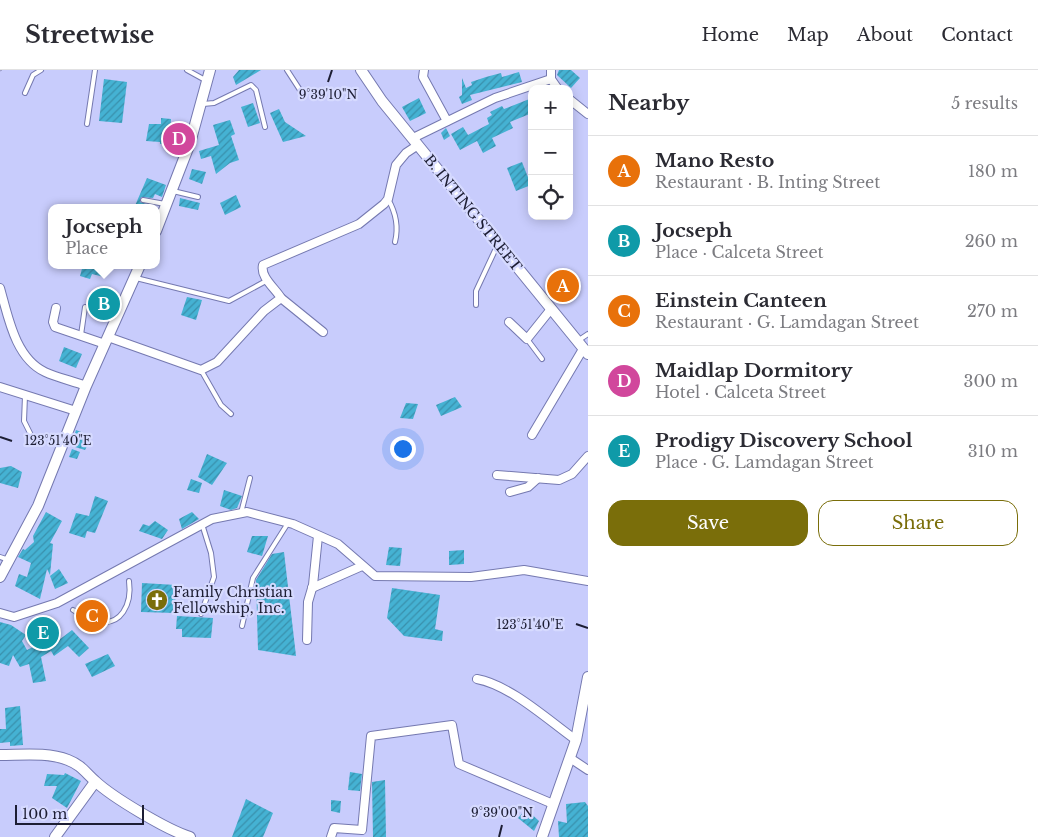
<!DOCTYPE html>
<html lang="en">
<head>
<meta charset="utf-8">
<style>
	body { margin:0; font-family:"Libre Baskerville",serif; background:#f7f7f7; color:#2b2b33 }
	.controls { position:absolute; right:15px; top:15px; display:grid; overflow:hidden; border-radius:10px; box-shadow:0 2px 12px #0003 }
	.controls button { width:45px; height:45px; display:grid; place-items:center; padding:0; border:0; border-bottom:1px solid #e1e1e2; background:#fff; color:#2b2b33; font:25px sans-serif }
	.scale { position:absolute; left:15px; bottom:12px; width:129px; box-sizing:border-box; padding-left:5px; border:2px solid #1d1e34; border-top:0; font-size:14px; line-height:18px; white-space:nowrap; color:#1d1e34; -webkit-text-stroke:4px #d6daff; paint-order:stroke }
	.you { position:absolute; left:402px; top:378px; width:18px; height:18px; margin:-12px; border:4px solid #fff; border-radius:50%; background:#1a73e8; box-shadow:0 0 0 8px #1a73e833 }
	.badge { display:grid; place-items:center; width:32px; height:32px; border-radius:50%; background:#7a6e0a; color:#fff; font-size:16px; font-weight:700 }
	.pin { position:absolute; translate:-50% -50%; border:2px solid #fff; box-shadow:0 1px 5px #0006 }
	.popup { position:absolute; left:48px; top:134px; width:112px; height:65px; box-sizing:border-box; display:grid; place-content:center; border-radius:10px; background:#fff; filter:drop-shadow(0 1px 4px #0005); font-size:16px; white-space:nowrap; color:#7c7c81 }
	.popup b { font-size:19px; color:#2b2b33 }
	.popup::after { content:''; position:absolute; left:50%; top:100%; margin-left:-10px; border:10px solid transparent; border-top-color:#fff }
	.list { margin:0; padding:0; list-style:none }
	h2 { display:flex; justify-content:space-between; align-items:center; height:65px; margin:0; padding:0 20px; font-size:21px }
	h2 small { font-size:16px; font-weight:400; color:#7c7c81 }
	.list li { display:grid; grid-template-columns:32px 1fr auto; gap:15px; align-items:center; box-sizing:border-box; height:70px; padding:0 20px; border-top:1px solid #e1e1e2 }
	.list b { display:block; font-size:19px; white-space:nowrap }
	.list p { margin:0; font-size:16px; white-space:nowrap; color:#7c7c81 }
	.list em { font-size:16px; font-style:normal; color:#7c7c81 }
	.actions { display:flex; gap:10px; padding:15px 20px }
	.actions a { flex:1; padding:11px 0; border:1px solid #7a6e0a; border-radius:15px; text-align:center; font-size:18px; color:#7a6e0a }
	.actions .main { background:#7a6e0a; color:#fff }
	.icon { flex:none; width:28px; height:28px; fill:none; stroke:currentColor; stroke-width:2; stroke-linecap:round; stroke-linejoin:round }
	.map { position:relative; flex:none; width:588px; height:767px; overflow:hidden }
	header { display:flex; align-items:center; gap:30px; box-sizing:border-box; height:70px; padding:0 25px; background:#fff; border-bottom:1px solid #e1e1e2 }
	header strong { font-size:24px }
	nav { display:flex; gap:28px; margin-inline-start:auto; font-size:18px }
	main { display:flex }
	aside { flex:1; background:#fff }
	.map>svg:first-child { display:block }
</style>
</head>
<body>
<header>
<strong>Streetwise</strong>
<nav><a>Home</a><a>Map</a><a>About</a><a>Contact</a></nav>
</header>
<main>
<div class="map">
<svg width="588" height="767" viewBox="0 0 588 767">
	<defs>
		<pattern id="building-hatch" width="6" height="6" patternUnits="userSpaceOnUse" patternTransform="scale(1.25)"><rect width="6" height="6" fill="#45b2d3"/><path d="M-1 1l2-2M0 6l6-6M5 7l2-2" fill="none" stroke="#3990ac"/></pattern>
	</defs>
	<rect width="100%" height="100%" fill="#c8ccfc"/>
	<g fill="url(#building-hatch)">
		<path d="M239,0H261L236,15L233,7Z"/>
		<path d="M559,0H571L580,8L571,18L557,5Z"/>
		<path d="M519,2L522,12L470,25L472,30L462,34L459,27L462,25V8L466,18L472,15L471,12L486,7L501,3L502,7Z"/>
		<path d="M104,9L127,12L122,53L99,51Z"/>
		<path d="M419,28L426,43L410,51L402,37Z"/>
		<path d="M532,28V43L510,52L513,58L492,68L496,76L483,83L477,71L460,80L451,64L463,57L468,65L489,54L487,48L492,45L490,42L502,36L504,39Z"/>
		<path d="M253,33L260,53L248,57L241,37Z"/>
		<path d="M279,39L285,52L306,66L283,72L270,43Z"/>
		<path d="M161,48L171,49L170,64H183L182,74H160V72L146,71L149,54H161Z"/>
		<path d="M230,50L235,64L231,66L239,90L230,93L216,104L211,86L201,89L199,81L219,75L213,55Z"/>
		<path d="M446,58L450,66L444,70L441,63Z"/>
		<path d="M522,92L531,115L516,121L507,98Z"/>
		<path d="M192,99L206,102L202,114L189,109Z"/>
		<path d="M147,108L166,115L162,127L155,124L153,128L141,127L140,132L150,135L149,138H134Z"/>
		<path d="M236,125L241,137L225,145L220,133Z"/>
		<path d="M180,128L200,133L198,140L179,136Z"/>
		<path d="M83,195H107L104,207L92,204L90,209L80,206Z"/>
		<path d="M100,224L113,228L109,238L97,234Z"/>
		<path d="M187,227L202,230L196,250L181,245Z"/>
		<path d="M64,277L82,284L76,298L59,291Z"/>
		<path d="M455,327L462,337L441,346L436,335Z"/>
		<path d="M406,333L418,334L413,349L400,348Z"/>
		<path d="M76,360L92,366L85,380L75,377L78,370L74,366Z"/>
		<path d="M72,379L80,382L77,389L69,387Z"/>
		<path d="M207,384L227,393L212,415L198,407Z"/>
		<path d="M11,396L22,402L18,418L0,413V398Z"/>
		<path d="M191,409L202,413L199,423L187,420Z"/>
		<path d="M224,420L242,426L237,438L231,440L220,436Z"/>
		<path d="M95,426L108,431L95,463L87,461L85,468L69,463L76,443L89,446Z"/>
		<path d="M46,442L62,451L50,473L53,474L50,505L47,499L40,529L15,516L19,504L27,507L31,493L18,487L23,479L25,480L34,472L33,466Z"/>
		<path d="M192,442L199,449L182,459L179,449Z"/>
		<path d="M155,451L168,460L162,469L139,461L143,454L149,456Z"/>
		<path d="M252,466H268L262,486L247,482Z"/>
		<path d="M389,477L402,478L400,496L386,495Z"/>
		<path d="M464,480V494L449,495V481Z"/>
		<path d="M284,482L296,586L258,580L256,510L272,484Z"/>
		<path d="M59,499L68,513L55,519L50,506Z"/>
		<path d="M142,513L176,515L175,543L141,542Z"/>
		<path d="M392,518L440,525L435,559L443,561L442,571L404,566L387,548Z"/>
		<path d="M177,546L213,548L211,568L182,567V559H176Z"/>
		<path d="M42,549L45,555L48,553L59,570L72,560L89,578L79,587L68,576L54,586L51,581L41,587L46,611L33,613L29,594L20,597L13,585L9,596L0,593V552L11,555L26,565L22,571L27,580L39,574L31,560L35,558L33,555Z"/>
		<path d="M108,584L115,596L92,607L85,594Z"/>
		<path d="M20,636L23,675L10,676V672L0,673V659H6L5,638Z"/>
		<path d="M350,702L362,704L360,721L348,720Z"/>
		<path d="M65,703L81,711L67,738L52,728L57,716H44L47,704L64,705Z"/>
		<path d="M385,710L386,767H373L372,712Z"/>
		<path d="M246,729L273,743L263,767H232Z"/>
		<path d="M331,730L341,731L340,743L331,741Z"/>
		<path d="M585,732L588,736V767H559L558,751L567,753L566,734Z"/>
		<path d="M526,739L539,751L534,761L518,748Z"/>
	</g>
	<g fill="none" stroke-linecap="round" stroke-linejoin="round">
		<g stroke="#7579b0" stroke-width="6">
			<g id="lane">
				<path d="M187,0L207,11"/>
				<path d="M287,0L300,20"/>
				<path d="M25,23L33,5L41,0"/>
				<path d="M203,34L214,33L251,15L256,20L265,57"/>
				<path d="M87,54L95,0"/>
				<path d="M173,121L198,127"/>
				<path d="M388,129C396,143 399,156 395,172"/>
				<path d="M143,130L165,134"/>
				<path d="M112,196L115,195"/>
				<path d="M136,208L229,231L266,211"/>
				<path d="M476,235V221L497,176"/>
				<path d="M81,265L85,237"/>
				<path d="M527,269L542,289"/>
				<path d="M579,270L588,264"/>
				<path d="M201,300L221,335L231,344"/>
				<path d="M25,326L24,351L32,367"/>
				<path d="M241,443L250,408"/>
				<path d="M0,487L9,490"/>
				<path d="M73,540C80,544 88,549 95,551C122,558 132,533 129,511"/>
				<path d="M201,544L214,507L211,483L202,454"/>
				<path d="M242,556L253,508L288,453"/>
			</g>
		</g>
		<g stroke="#7579b0" stroke-width="10">
			<g id="street">
				<path d="M424,0L423,7L447,51"/>
				<path d="M551,0V9L558,19"/>
				<path d="M569,29L588,44"/>
				<path d="M413,68L495,28L551,9"/>
				<path d="M0,218C8,246 15,288 45,302C58,308 73,311 86,316"/>
				<path d="M281,228L323,262"/>
				<path d="M56,238L53,252L55,257L105,274"/>
				<path d="M509,252L527,269L551,239"/>
				<path d="M108,267L201,300L217,292L264,241L281,228C275,218 260,207 263,195L359,154L384,134L388,129L396,95L406,83L418,75"/>
				<path d="M0,317L76,341"/>
				<path d="M532,365L583,279"/>
				<path d="M497,405L559,410L572,404L588,386"/>
				<path d="M510,422L528,417L538,408"/>
				<path d="M312,518L362,496"/>
				<path d="M0,543L14,547L57,533L212,449L247,442L293,454L338,474L375,506L471,507L524,500L588,511"/>
				<path d="M307,570L308,532L313,515L318,466"/>
				<path d="M477,609C510,615 548,650 576,670"/>
				<path d="M570,688L588,700"/>
				<path d="M331,767L334,758L362,760L371,666L452,655L459,694L553,734"/>
			</g>
		</g>
		<g stroke="#7579b0" stroke-width="12">
			<g id="secondary">
				<path d="M361,0L382,31L588,284"/>
				<path d="M156,161L190,73L210,0"/>
				<path d="M0,507L38,436L86,316L140,195"/>
				<path d="M0,685C22,685 48,682 68,690C81,695 85,702 95,711C112,727 167,760 190,767"/>
				<path d="M55,767L95,712"/>
				<path d="M542,767L576,670L588,607"/>
			</g>
		</g>
		<path stroke="#9295bd" stroke-width="1" stroke-dasharray="4 4" stroke-linecap="butt" d="M0,1L2,0"/>
		<use href="#lane" stroke="#fff" stroke-width="4"/>
		<use href="#street" stroke="#fff" stroke-width="8"/>
		<use href="#secondary" stroke="#fff" stroke-width="10"/>
	</g>
	<path fill="none" stroke="#1d1e34" stroke-width="2" d="M328,12L332,0M0,367L12,371M576,554L588,558M499,767L502,755"/>
	<defs>
		<g id="church-disc" transform="scale(1.125)"><circle r="9.5" fill="#7a6e0a" stroke="#d6daff"/><path d="M-1.2-6h2.4v3.5h3.3v2.4h-3.3V6h-2.4V-.1h-3.3v-2.4h3.3Z" fill="#fff"/></g>
	</defs>
	<g fill-rule="evenodd">
		<use href="#church-disc" x="157" y="530"/>
	</g>
	<g text-anchor="middle" stroke-width="4.5" stroke-linejoin="round" paint-order="stroke">
		<g font-size="14" fill="#1d1e34" stroke="#d6daff">
			<text transform="translate(473 143) rotate(51)" y="5">B. INTING STREET</text>
		</g>
		<g font-size="14" fill="#1d1e34" stroke="#d6daff" text-anchor="start">
			<text x="173" y="527">Family Christian<tspan x="173" dy="16">Fellowship, Inc.</tspan></text>
		</g>
	</g>
	<g font-size="12" text-anchor="middle" fill="#1d1e34" stroke="#d6daff" stroke-width="4.5" stroke-linejoin="round" paint-order="stroke">
		<text x="328" y="29">9°39'10"N</text>
		<text x="58" y="375">123°51'40"E</text>
		<text x="530" y="559">123°51'40"E</text>
		<text x="502" y="747">9°39'00"N</text>
	</g>
</svg>
<div class="controls">
<button>+</button>
<button>−</button>
<button><svg class="icon" aria-label="locate" viewBox="0 0 24 24"><circle cx="12" cy="12" r="6"/><path d="M12 2v4M12 18v4M2 12h4M18 12h4"/></svg></button>
</div>
<div class="scale">100 m</div>
<div class="you"></div>
<div class="pin badge" style="left:563px;top:216px;background:#e8710a">A</div>
<div class="pin badge" style="left:104px;top:234px;background:#0f9aa8">B</div>
<div class="popup"><b>Jocseph</b>Place</div>
<div class="pin badge" style="left:92px;top:546px;background:#e8710a">C</div>
<div class="pin badge" style="left:179px;top:69px;background:#d1479c">D</div>
<div class="pin badge" style="left:43px;top:563px;background:#0f9aa8">E</div>
</div>
<aside>
<h2>Nearby<small>5 results</small></h2>
<ul class="list">
<li><span class="badge" style="background:#e8710a">A</span><div><b>Mano Resto</b><p>Restaurant · B. Inting Street</p></div><em>180 m</em></li>
<li><span class="badge" style="background:#0f9aa8">B</span><div><b>Jocseph</b><p>Place · Calceta Street</p></div><em>260 m</em></li>
<li><span class="badge" style="background:#e8710a">C</span><div><b>Einstein Canteen</b><p>Restaurant · G. Lamdagan Street</p></div><em>270 m</em></li>
<li><span class="badge" style="background:#d1479c">D</span><div><b>Maidlap Dormitory</b><p>Hotel · Calceta Street</p></div><em>300 m</em></li>
<li><span class="badge" style="background:#0f9aa8">E</span><div><b>Prodigy Discovery School</b><p>Place · G. Lamdagan Street</p></div><em>310 m</em></li>
</ul>
<div class="actions"><a class="main">Save</a><a>Share</a></div>
</aside>
</main>
</body>
</html>
